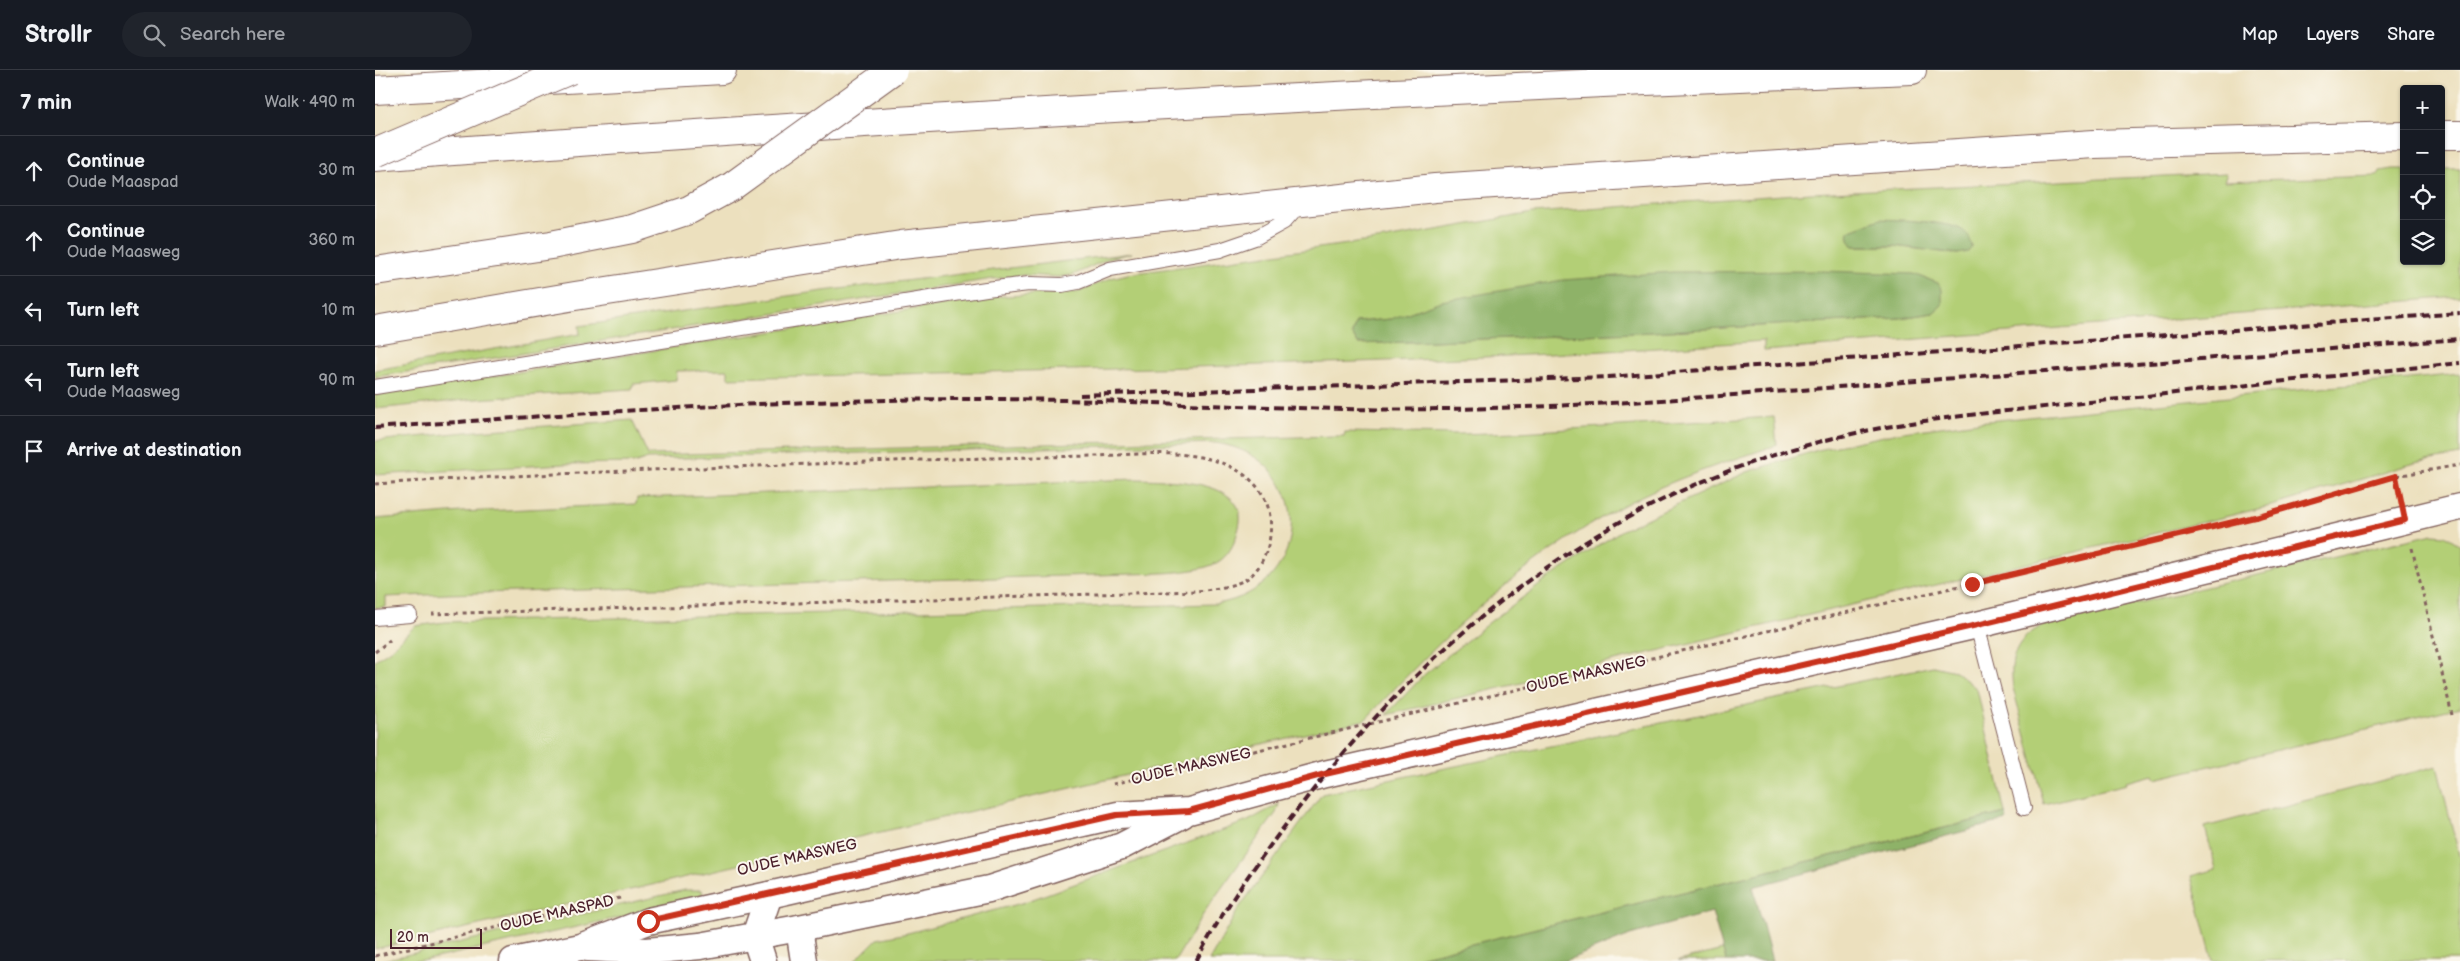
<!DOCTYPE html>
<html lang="en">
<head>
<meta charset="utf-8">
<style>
	body { margin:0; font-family:"Balsamiq Sans",sans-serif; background:#20242c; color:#f1f3f6 }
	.controls { position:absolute; right:15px; top:15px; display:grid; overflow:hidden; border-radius:5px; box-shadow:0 1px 4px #0004 }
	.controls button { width:45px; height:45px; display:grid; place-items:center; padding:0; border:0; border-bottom:1px solid #363941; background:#171b24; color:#f1f3f6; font:25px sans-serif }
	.scale { position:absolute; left:15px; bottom:12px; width:92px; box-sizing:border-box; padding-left:5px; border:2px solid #4a1f2b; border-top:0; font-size:14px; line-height:18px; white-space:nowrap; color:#4a1f2b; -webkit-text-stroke:4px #fbf7ec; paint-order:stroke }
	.stop { position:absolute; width:15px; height:15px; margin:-11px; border:4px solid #c8321e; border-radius:50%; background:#fff }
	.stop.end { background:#c8321e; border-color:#fff; box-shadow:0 1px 5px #0008 }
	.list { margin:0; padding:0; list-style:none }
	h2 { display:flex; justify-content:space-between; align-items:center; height:65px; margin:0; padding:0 20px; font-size:21px }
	h2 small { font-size:16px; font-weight:400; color:#9ea1a6 }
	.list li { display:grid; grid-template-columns:32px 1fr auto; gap:15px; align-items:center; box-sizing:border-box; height:70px; padding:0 20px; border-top:1px solid #363941 }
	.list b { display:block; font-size:19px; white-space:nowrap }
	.list p { margin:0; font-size:16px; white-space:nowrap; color:#9ea1a6 }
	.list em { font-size:16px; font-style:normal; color:#9ea1a6 }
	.icon { flex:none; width:28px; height:28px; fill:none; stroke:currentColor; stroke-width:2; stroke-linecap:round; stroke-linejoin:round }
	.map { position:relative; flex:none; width:2085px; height:891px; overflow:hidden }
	header { display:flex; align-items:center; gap:30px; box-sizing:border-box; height:70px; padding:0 25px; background:#171b24; border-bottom:1px solid #363941 }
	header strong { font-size:24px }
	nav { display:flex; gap:28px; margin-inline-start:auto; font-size:18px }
	.search { width:350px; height:45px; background:#20242c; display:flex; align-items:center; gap:12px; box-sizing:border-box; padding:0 18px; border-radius:28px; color:#9ea1a6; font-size:19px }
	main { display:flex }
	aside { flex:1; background:#171b24 }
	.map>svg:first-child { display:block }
</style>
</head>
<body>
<header>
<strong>Strollr</strong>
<div class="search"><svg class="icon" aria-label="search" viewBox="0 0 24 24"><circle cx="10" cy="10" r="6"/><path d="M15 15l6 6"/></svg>Search here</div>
<nav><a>Map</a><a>Layers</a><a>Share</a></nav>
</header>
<main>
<aside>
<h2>7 min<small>Walk · 490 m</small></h2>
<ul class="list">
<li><svg class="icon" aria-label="ahead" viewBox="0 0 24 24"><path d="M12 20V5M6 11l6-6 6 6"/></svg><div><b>Continue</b><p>Oude Maaspad</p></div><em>30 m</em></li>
<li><svg class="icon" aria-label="ahead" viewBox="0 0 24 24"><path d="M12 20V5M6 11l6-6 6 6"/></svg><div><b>Continue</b><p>Oude Maasweg</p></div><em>360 m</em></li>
<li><svg class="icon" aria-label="left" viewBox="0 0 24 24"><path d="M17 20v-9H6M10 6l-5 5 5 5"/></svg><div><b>Turn left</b></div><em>10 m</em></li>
<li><svg class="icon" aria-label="left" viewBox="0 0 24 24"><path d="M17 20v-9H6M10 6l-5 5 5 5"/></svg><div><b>Turn left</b><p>Oude Maasweg</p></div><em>90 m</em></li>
<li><svg class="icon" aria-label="arrive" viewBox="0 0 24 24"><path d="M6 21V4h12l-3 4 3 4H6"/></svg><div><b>Arrive at destination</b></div></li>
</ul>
</aside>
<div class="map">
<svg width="2085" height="891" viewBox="0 0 2085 891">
	<rect width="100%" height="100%" fill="#fbf7ec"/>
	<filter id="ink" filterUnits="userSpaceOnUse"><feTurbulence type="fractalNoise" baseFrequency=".02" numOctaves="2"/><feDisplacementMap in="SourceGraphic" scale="10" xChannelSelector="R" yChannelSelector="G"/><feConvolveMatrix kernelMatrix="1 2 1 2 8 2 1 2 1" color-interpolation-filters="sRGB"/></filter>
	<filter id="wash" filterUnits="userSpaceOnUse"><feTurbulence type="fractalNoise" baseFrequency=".0096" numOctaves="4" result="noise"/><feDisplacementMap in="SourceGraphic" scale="20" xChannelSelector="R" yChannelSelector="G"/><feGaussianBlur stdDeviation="1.12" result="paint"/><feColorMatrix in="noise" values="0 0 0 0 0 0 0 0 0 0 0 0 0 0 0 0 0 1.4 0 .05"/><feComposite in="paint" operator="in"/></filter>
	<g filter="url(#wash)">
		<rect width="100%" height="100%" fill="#ece0be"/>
		<g fill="#b3cf76" stroke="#7e7750" fill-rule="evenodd">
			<path d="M2017,99H2029V191H2066V99H2085V227L1389,281V271C1044,296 699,299 353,308V300L302,301L301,310L258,314L257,319L101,329L0,339V325L614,227L704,222L736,208L753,204L1010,169L1158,143L1436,123L1852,103L1849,111L2003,106L2005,101ZM1478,176H1597L1583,184L1519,176ZM1558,243L1525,248L1258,263L983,274L977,264L981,252L1016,249Z"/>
			<path d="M757,183L735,188L698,205L684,207L649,205L611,210L0,307V300L205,264L204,256L448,221Z"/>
			<path d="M2085,304V385L2040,393L1900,435L1011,645L1050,604L1116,551L1174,508L1247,460L1372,402L1443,380L1528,362L1603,352Z"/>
			<path d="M1399,347L1402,375C1352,392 1296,409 1249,435C1149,489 1067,567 990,650L0,879V590L14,581L40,556L70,552L841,534C942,518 941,388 841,373L273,389L261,393L190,394L0,405V371L101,361L257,350L273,385L960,366H969L970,362L1085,364L1144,362Z"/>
			<path d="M761,409C791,410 876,409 864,457C861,470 856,482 846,490C828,504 779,503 756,504L72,524L11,527V537L0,538V449L87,442L261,434L262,428Z"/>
			<path d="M2058,464L2070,465L2085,475V637L1780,709L1778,705L1751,712L1752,714L1669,734L1638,618C1634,587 1640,569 1669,555Z"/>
			<path d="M1558,596L1580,601L1602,619L1630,743L1028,891H834L864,838L947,724Z"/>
			<path d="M2062,696L2085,789V890L1838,891L1816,806L1841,799L1830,757Z"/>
			<path d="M904,734L901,743L832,838L800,891H480L502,869L533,863L647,833L873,751Z"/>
			<path d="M310,820H327L329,829L47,891H5Z"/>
			<path d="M1348,880L1351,891H1303Z"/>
		</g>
		<g fill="#8eb267" stroke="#6c6849">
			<path d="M1505,149C1524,150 1572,151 1587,160C1593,164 1596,170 1597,177L1593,182L1583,184L1519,176H1478L1474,169L1473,161Z"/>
			<path d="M1447,201L1539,204L1563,213L1567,220V235L1558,243L1525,248L1258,263L983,274L977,264L981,252L1016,249L1066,231L1188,210L1298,202Z"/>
			<path d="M1630,743L1632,750L1378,817L1397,891H1351L1337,842L1255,865L1190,891H1028Z"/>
		</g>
	</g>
	<g filter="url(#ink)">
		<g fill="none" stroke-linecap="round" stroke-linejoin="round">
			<g stroke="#83635e" stroke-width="16">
				<g id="service">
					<path d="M0,317L611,219L654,214L687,215L703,212L735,199L845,180L880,168L909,152L925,134"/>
					<path d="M0,548L35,545"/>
					<path d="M1602,555L1649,738"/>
				</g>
			</g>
			<g stroke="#83635e" stroke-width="29">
				<g id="minor">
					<path d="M424,858L429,891"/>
					<path d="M213,878L272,881L325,876L424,858L614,819L747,776L807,745"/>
					<path d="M138,891L205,877L273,851L394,825L743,745L814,741L950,704L1602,555L2085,437"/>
					<path d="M388,891L380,866L394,825"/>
				</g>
			</g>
			<g stroke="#83635e" stroke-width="30">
				<g id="motorway">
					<path d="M0,20L347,0"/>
					<path d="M2066,65H2085"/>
					<path d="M0,87C512,48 1024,20 1537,0"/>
					<path d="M0,201L176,175L257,159L314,140L356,117"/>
					<path d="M0,260L200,226L526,175L1060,118L1719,74L2029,66"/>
				</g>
			</g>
			<g stroke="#83635e" stroke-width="3" stroke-dasharray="4 4" stroke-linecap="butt">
				<path d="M2021,406L2024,423"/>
				<path d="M0,414C182,402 364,397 546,390C604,388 662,387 720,386C752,385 787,381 819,386C866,393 904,420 894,472C891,485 884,500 873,508C859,517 838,519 822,521L57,544"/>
				<path d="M2037,478L2077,645"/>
				<path d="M0,582L15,570"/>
				<path d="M738,714L1803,465L1884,446L2021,406L2085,395"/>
				<path d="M0,886L245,828"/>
			</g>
			<use href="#service" stroke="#fff" stroke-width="14"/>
			<use href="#minor" stroke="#fff" stroke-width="26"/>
			<use href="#motorway" stroke="#fff" stroke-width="28"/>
			<g stroke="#4a1f2b" stroke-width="4" stroke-dasharray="8 4" stroke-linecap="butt">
				<path d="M705,325L1233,307L2085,243"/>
				<path d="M0,358C203,343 405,329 608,329C762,329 915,342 1069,339C1227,337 1384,323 1541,311C1722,297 1904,283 2085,269"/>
				<path d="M821,891C852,832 892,778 934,725C1064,561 1225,433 1429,376C1522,349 1619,343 1715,332C1839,319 1962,305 2085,293"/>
			</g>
			<g stroke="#83635e" stroke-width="30" stroke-linecap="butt">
				<g id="motorway-bridge">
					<path d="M0,83L195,0"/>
					<path d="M356,117L518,0"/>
				</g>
			</g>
			<use href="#motorway-bridge" stroke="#fff" stroke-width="28"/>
		</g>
	</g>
	<g fill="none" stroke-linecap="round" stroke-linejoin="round" filter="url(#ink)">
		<path stroke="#c8321e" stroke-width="6" d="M273,851L742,745L814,741L950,704L1602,555L2030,450L2021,406L1884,446L1597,514"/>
	</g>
	<g text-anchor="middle" stroke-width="4" stroke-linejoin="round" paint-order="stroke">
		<g font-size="15" fill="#4a1f2b" stroke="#fbf7ec">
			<text transform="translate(1211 604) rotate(-13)" y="5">OUDE MAASWEG</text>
			<text transform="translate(816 696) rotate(-13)" y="5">OUDE MAASWEG</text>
			<text transform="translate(422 787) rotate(-13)" y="5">OUDE MAASWEG</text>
			<text transform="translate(182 843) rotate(-13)" y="5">OUDE MAASPAD</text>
		</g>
	</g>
</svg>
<div class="controls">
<button>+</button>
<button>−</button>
<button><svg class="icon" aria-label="locate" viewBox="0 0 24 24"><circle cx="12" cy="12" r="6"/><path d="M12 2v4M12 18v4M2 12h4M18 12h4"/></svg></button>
<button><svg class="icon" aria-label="layers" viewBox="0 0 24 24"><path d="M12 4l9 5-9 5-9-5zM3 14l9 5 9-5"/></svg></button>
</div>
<div class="scale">20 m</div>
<div class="stop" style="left:273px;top:851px"></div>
<div class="stop end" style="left:1597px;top:514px"></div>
</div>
</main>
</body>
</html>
